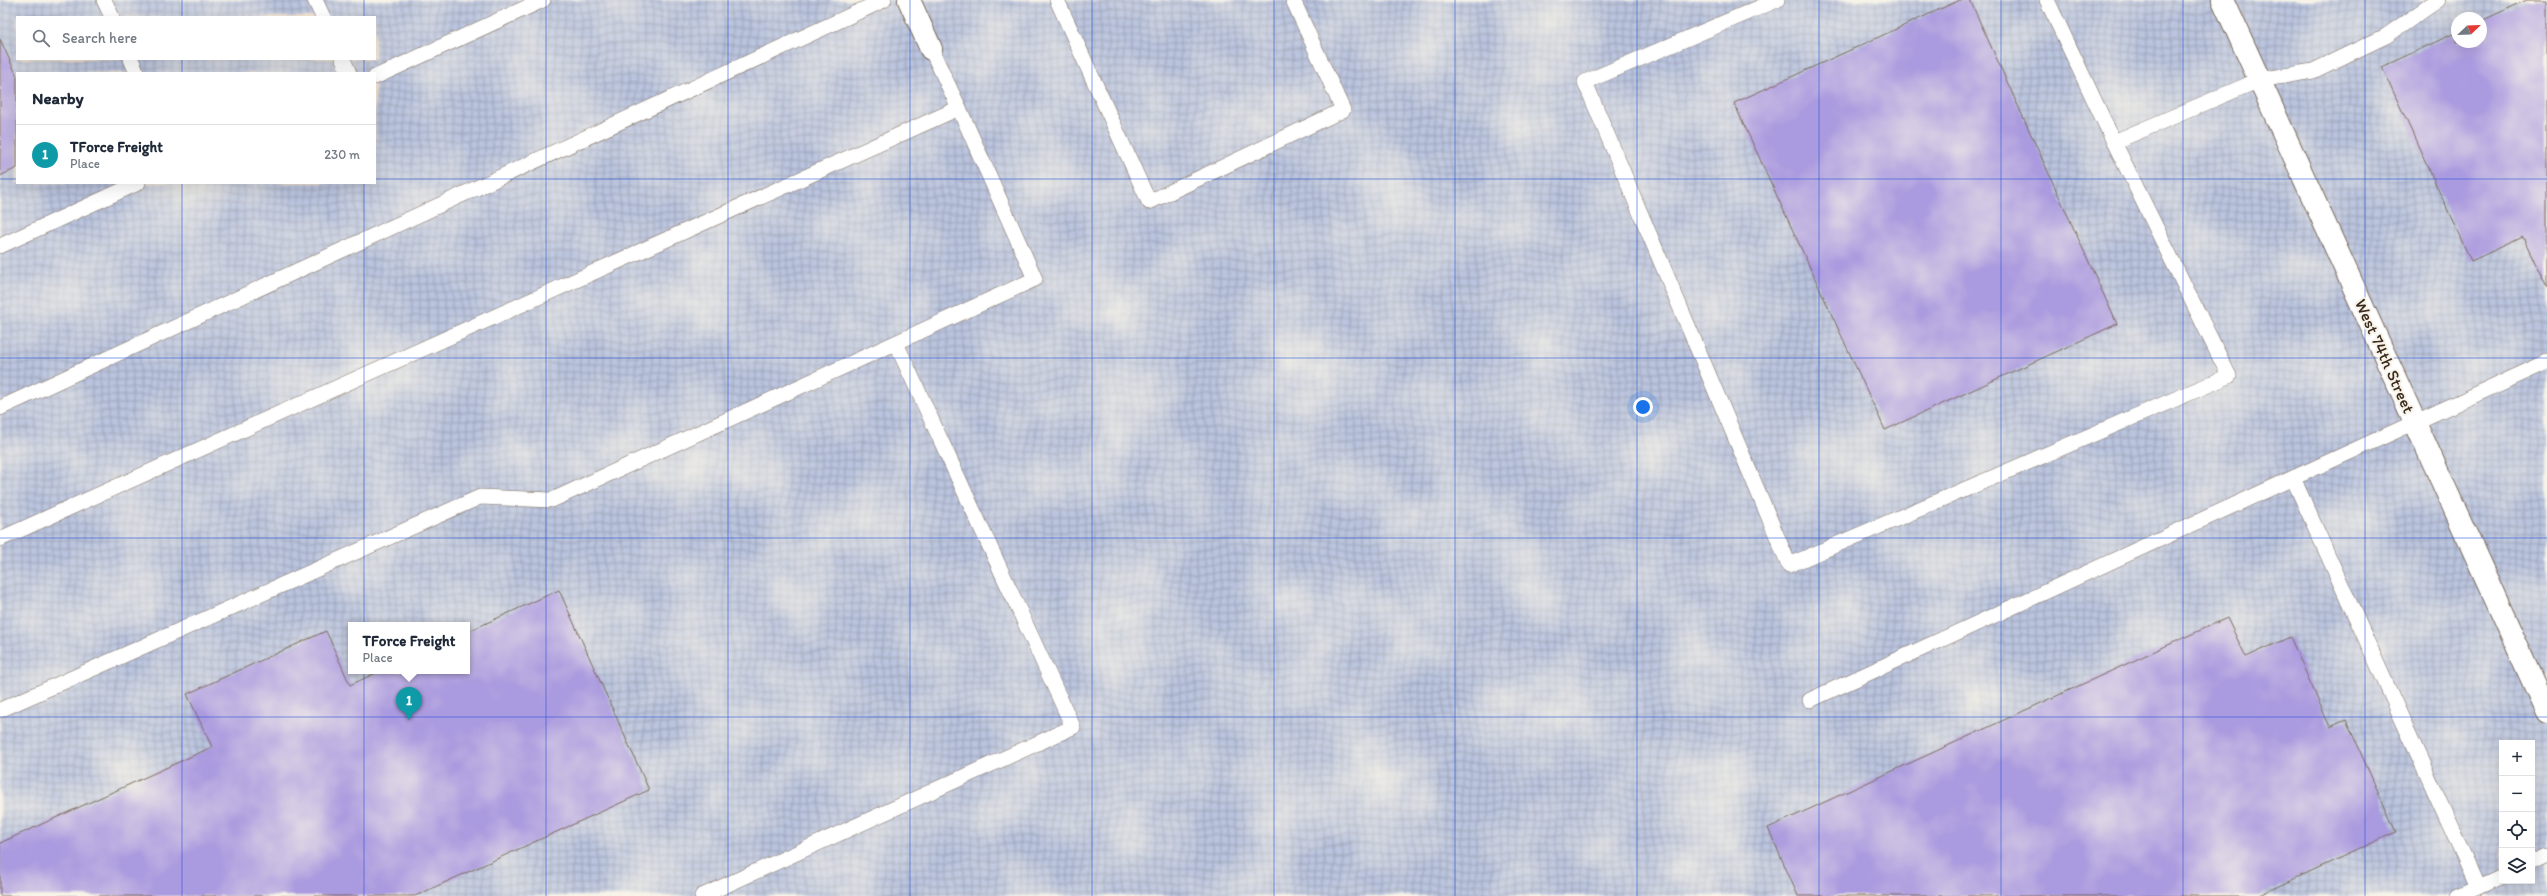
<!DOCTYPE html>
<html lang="en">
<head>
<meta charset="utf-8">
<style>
	body { margin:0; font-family:Itim,sans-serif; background:#f2f2f3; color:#1f2937 }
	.controls { position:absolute; right:12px; bottom:12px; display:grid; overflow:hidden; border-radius:0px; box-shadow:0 4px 16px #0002 }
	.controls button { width:36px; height:36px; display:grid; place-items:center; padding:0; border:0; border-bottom:1px solid #e0e1e3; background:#fff; color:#1f2937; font:20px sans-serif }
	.compass { position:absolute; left:2451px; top:12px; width:36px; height:36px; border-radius:50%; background:#fff; box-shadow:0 4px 16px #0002; rotate:67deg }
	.you { position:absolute; left:1643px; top:407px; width:14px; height:14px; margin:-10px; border:3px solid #fff; border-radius:50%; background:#1a73e8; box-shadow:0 0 0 6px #1a73e833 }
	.badge { display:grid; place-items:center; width:26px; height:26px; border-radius:50%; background:#ea580c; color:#fff; font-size:13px; font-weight:700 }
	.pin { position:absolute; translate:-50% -33px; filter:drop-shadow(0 1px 2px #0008) }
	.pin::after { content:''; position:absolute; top:21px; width:14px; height:12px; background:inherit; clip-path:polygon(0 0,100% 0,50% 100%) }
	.popup { position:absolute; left:348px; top:622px; width:122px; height:52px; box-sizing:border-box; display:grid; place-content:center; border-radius:0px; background:#fff; filter:drop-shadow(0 1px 3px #0005); font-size:13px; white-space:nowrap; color:#747a83 }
	.popup b { font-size:15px; color:#1f2937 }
	.popup::after { content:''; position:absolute; left:50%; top:100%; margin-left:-8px; border:8px solid transparent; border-top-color:#fff }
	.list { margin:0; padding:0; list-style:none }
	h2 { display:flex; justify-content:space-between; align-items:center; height:52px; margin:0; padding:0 16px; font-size:17px }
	h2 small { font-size:13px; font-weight:400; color:#747a83 }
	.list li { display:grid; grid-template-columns:26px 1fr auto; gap:12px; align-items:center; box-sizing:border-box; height:60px; padding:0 16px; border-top:1px solid #e0e1e3 }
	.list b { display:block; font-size:15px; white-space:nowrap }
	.list p { margin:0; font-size:13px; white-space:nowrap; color:#747a83 }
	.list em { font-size:13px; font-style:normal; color:#747a83 }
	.icon { flex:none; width:22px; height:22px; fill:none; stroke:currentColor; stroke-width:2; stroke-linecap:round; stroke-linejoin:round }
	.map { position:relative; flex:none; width:2547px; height:896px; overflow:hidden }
	.search { position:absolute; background:#fff; box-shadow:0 4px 16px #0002; left:16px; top:16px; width:360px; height:44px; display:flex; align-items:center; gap:10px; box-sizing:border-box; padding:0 14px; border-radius:0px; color:#747a83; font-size:15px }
	.panel { position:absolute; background:#fff; box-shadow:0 4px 16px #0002; left:16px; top:72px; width:360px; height:112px; border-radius:0px }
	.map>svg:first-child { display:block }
</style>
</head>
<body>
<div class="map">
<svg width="2547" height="896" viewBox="0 0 2547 896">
	<defs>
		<pattern id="industrial-grid" width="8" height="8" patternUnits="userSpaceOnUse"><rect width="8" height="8" fill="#bac4de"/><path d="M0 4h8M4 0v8" fill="none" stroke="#989fb3"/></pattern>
	</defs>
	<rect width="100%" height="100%" fill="#f7f3e8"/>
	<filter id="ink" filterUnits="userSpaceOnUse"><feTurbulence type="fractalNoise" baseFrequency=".025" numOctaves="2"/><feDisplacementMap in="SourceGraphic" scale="8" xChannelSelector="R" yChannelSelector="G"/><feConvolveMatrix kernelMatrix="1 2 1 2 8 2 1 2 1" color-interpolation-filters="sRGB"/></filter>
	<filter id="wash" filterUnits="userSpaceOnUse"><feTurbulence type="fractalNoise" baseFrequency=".012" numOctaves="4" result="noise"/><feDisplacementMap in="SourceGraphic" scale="16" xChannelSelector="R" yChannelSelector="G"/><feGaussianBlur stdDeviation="0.9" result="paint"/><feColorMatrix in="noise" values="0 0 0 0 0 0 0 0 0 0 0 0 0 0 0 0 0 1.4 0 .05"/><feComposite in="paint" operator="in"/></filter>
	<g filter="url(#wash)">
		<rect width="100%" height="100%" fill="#f5e5d1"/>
		<path fill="url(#industrial-grid)" fill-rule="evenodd" d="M0,0H2547V896H0ZM17,17H375V59H17ZM2457,18H2481V42H2457ZM17,73H375V183H17ZM351,625H467V671H351ZM2502,743H2532V881H2502Z"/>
		<g id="blocks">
			<g fill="#aa9adf">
				<path d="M1960,0H1970L2117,324L1885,430L1734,103Z"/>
				<path d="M2527,0H2547V288L2523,237L2471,261L2382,67L2457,32V42H2481V21Z"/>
				<path d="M0,39L17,76V168L0,176Z"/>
				<path d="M559,590L649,790L415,896H0V843L212,747L187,694L326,631L350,685L380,671H467V632Z"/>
				<path d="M2227,618L2246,657L2290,637L2330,727L2346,720L2396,832L2257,896H1798L1768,828Z"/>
			</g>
		</g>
	</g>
	<g filter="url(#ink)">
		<use href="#blocks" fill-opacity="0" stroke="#7c6b5d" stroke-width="1"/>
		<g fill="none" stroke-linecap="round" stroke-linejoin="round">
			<g stroke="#7c6b5d" stroke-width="16">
				<g id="service">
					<path d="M104,0L112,17"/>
					<path d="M315,0L323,17"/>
					<path d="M1057,0L1149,202L1343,110L1293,0"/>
					<path d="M1777,0L1585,82L1789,565L2229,376L2114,142L2047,0"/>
					<path d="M131,59L137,73"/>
					<path d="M343,59L349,73"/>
					<path d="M375,77L543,0"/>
					<path d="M2114,142L2259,80L2313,71L2386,36L2438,0"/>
					<path d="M0,246L138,183"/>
					<path d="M0,408L884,0"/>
					<path d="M0,539L959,108L931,49"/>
					<path d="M1810,700L2293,478"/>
					<path d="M0,710L480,497L552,500L1035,279L959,108"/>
					<path d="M2532,862L2547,855"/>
					<path d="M2502,876L2478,887L2293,478L2547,362"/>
					<path d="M702,896L1073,727L896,343"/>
					<path d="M2458,896L2478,887"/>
				</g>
			</g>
			<g stroke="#7c6b5d" stroke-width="24">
				<g id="minor">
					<path d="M909,0L931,49"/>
					<path d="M2223,0L2547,712"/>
				</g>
			</g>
			<use href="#service" stroke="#fff" stroke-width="15"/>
			<use href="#minor" stroke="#fff" stroke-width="22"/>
		</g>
	</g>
	<path fill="none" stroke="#1d4ed8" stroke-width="1" stroke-opacity="0.55" d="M182,0V17M364,0V17M546,0V896M728,0V896M910,0V896M1092,0V896M1274,0V896M1455,0V896M1637,0V896M1819,0V896M2001,0V896M2183,0V896M2365,0V896M182,59V73M364,59V73M0,179H17M375,179H2547M182,183V896M364,183V896M0,358H2547M0,538H2547M0,717H2547"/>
	<g text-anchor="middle" stroke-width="4" stroke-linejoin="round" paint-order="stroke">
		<g font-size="17" fill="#3b2a1e" stroke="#f7f3e8">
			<text transform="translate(2385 356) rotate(66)" y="6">West 74th Street</text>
		</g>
	</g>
</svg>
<div class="controls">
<button>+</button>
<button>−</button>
<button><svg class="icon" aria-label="locate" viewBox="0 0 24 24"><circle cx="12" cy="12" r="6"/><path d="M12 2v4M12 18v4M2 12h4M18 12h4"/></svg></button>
<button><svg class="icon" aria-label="layers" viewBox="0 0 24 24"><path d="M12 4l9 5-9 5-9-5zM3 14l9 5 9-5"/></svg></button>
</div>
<svg class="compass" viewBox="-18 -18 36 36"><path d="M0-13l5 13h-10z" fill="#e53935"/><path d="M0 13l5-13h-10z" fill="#747a83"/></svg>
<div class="you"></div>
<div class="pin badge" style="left:409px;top:720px;background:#0f9aa8">1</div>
<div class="popup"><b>TForce Freight</b>Place</div>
<div class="search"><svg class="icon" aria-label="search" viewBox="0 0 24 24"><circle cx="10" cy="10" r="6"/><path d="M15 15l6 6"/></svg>Search here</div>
<section class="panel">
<h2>Nearby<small></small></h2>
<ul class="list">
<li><span class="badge" style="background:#0f9aa8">1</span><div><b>TForce Freight</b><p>Place</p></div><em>230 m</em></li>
</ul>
</section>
</div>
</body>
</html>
